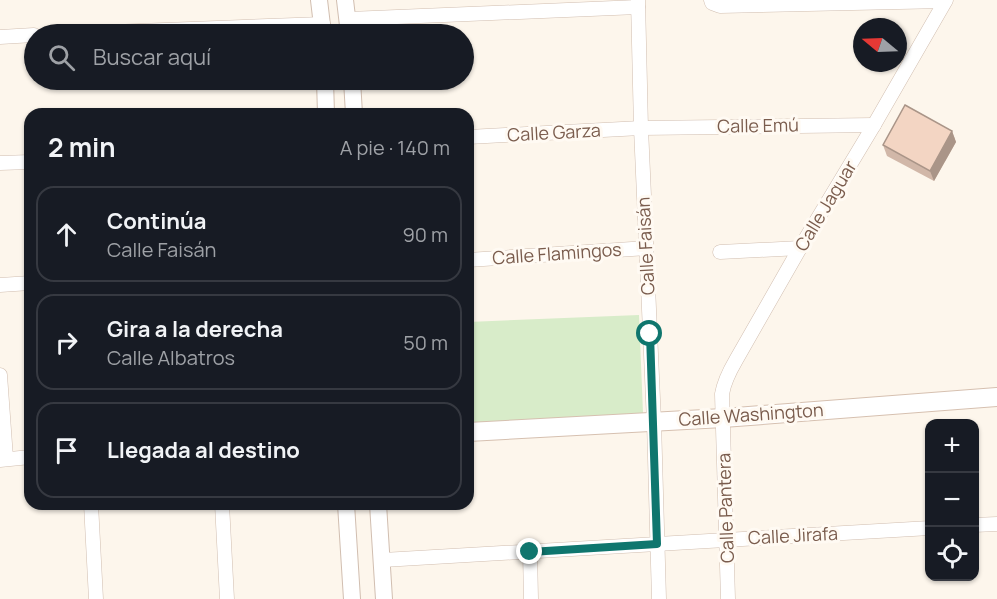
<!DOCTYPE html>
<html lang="es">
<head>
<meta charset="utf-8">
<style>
	body { margin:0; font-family:Manrope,sans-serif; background:#20242c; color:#f1f3f6 }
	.controls { position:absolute; right:18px; bottom:18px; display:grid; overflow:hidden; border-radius:12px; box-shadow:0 2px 4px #0004 }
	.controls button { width:54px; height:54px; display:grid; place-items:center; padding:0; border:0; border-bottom:2px solid #363941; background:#171b24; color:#f1f3f6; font:30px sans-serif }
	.compass { position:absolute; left:853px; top:18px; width:54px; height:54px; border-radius:50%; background:#171b24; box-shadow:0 2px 4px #0004; rotate:289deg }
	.stop { position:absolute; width:18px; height:18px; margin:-14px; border:4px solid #0f766e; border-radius:50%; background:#fff }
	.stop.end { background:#0f766e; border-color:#fff; box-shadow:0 2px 6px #0008 }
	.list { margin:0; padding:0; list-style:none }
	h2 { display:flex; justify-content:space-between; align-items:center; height:78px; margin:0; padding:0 24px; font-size:26px }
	h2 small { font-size:20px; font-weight:400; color:#9ea1a6 }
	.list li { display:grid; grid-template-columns:39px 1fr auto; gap:18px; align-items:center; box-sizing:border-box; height:96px; margin:0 12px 12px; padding:0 12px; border:2px solid #363941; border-radius:18px }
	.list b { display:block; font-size:22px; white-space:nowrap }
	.list p { margin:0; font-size:20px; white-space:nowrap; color:#9ea1a6 }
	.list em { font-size:20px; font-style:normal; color:#9ea1a6 }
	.icon { flex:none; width:33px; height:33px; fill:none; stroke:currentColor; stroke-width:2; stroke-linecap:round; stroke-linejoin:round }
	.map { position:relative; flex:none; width:997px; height:599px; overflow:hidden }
	.search { position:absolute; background:#171b24; box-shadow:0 2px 4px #0004; left:24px; top:24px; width:450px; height:66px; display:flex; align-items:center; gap:15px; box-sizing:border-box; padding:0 21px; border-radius:33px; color:#9ea1a6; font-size:22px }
	.panel { position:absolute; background:#171b24; box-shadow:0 2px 4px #0004; left:24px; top:108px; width:450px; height:402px; border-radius:18px }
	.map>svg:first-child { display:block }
</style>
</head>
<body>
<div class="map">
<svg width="997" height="599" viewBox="0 0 997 599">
	<rect width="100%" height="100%" fill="#fdf6ec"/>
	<path fill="#d8ecc9" d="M639,315L643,413L468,423V322Z"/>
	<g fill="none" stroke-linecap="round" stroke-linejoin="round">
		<g stroke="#d1beb0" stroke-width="15">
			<g id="minor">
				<path d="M638,0L641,128L654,422L659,599"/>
				<path d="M711,0L712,3L720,6L945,1"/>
				<path d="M349,19L638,7"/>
				<path d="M60,34L323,24"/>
				<path d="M0,37L34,35"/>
				<path d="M468,137L641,128L874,125"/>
				<path d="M0,163L30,162"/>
				<path d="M720,252L800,248"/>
				<path d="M468,260L647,248"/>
				<path d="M0,285L30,283"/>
				<path d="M0,375L6,458"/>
				<path d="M0,460L30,457"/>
				<path d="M91,504L96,599"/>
				<path d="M222,504L227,599"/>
				<path d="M974,525L997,524"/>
				<path d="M530,552L531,599"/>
				<path d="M383,560L930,528"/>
				<path d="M728,599L722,394C724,382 729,372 736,360L800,248L874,125L946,0"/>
			</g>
		</g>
		<g stroke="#d1beb0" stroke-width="18">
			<g id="tertiary">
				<path d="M319,0L323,34"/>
				<path d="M345,0L349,34"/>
				<path d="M325,80L326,114"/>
				<path d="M352,80L354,114"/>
				<path d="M346,504L352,599"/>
				<path d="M378,504L384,599"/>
			</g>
		</g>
		<g stroke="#d6c0b0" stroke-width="20">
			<path id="secondary" d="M468,432L723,418L997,397"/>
		</g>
		<use href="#minor" stroke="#fff" stroke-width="14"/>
		<use href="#tertiary" stroke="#fff" stroke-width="16"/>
		<use href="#secondary" stroke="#fff" stroke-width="18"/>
	</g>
	<path fill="#d1b7a8" d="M952,131L956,142L934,181L887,156L883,145Z"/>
	<path fill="#aa9588" d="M952,131L956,142L934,181L930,171Z"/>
	<path fill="#f3d5c3" stroke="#aa9588" stroke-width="1.5" d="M905,105L952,131L930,171L883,145Z"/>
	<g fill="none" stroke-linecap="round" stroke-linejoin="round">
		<path stroke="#0f766e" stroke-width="8" d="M530,552L657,544L650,334"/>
	</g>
	<g text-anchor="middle" stroke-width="6" stroke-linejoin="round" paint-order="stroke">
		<g font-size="18" fill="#7a5c4d" stroke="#fffaf3">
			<text transform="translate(758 126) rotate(-1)" y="6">Calle Emú</text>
			<text transform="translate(554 133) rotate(-3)" y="6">Calle Garza</text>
			<text transform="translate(826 206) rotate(-59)" y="6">Calle Jaguar</text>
			<text transform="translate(646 246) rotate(-93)" y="6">Calle Faisán</text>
			<text transform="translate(557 254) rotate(-4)" y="6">Calle Flamingos</text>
			<text transform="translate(751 415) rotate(-4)" y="6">Calle Washington</text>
			<text transform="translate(726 508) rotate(-92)" y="6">Calle Pantera</text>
			<text transform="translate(793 536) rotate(-3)" y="6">Calle Jirafa</text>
		</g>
	</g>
</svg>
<div class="controls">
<button>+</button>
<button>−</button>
<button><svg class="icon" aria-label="locate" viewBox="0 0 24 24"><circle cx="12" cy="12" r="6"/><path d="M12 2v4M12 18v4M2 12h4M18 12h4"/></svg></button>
</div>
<svg class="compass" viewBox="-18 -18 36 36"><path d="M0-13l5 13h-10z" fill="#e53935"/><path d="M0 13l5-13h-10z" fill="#9ea1a6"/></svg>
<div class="stop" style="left:650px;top:334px"></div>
<div class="stop end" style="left:530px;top:552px"></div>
<div class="search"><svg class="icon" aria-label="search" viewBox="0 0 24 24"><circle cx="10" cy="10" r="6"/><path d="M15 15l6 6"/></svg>Buscar aquí</div>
<section class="panel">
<h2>2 min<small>A pie · 140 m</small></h2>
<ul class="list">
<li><svg class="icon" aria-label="ahead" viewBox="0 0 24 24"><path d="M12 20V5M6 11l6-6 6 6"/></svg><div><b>Continúa</b><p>Calle Faisán</p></div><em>90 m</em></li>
<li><svg class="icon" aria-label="right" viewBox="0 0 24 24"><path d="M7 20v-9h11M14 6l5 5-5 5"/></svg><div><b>Gira a la derecha</b><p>Calle Albatros</p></div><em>50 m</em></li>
<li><svg class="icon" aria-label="arrive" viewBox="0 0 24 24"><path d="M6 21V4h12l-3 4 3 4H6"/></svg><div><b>Llegada al destino</b></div></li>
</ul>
</section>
</div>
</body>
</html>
